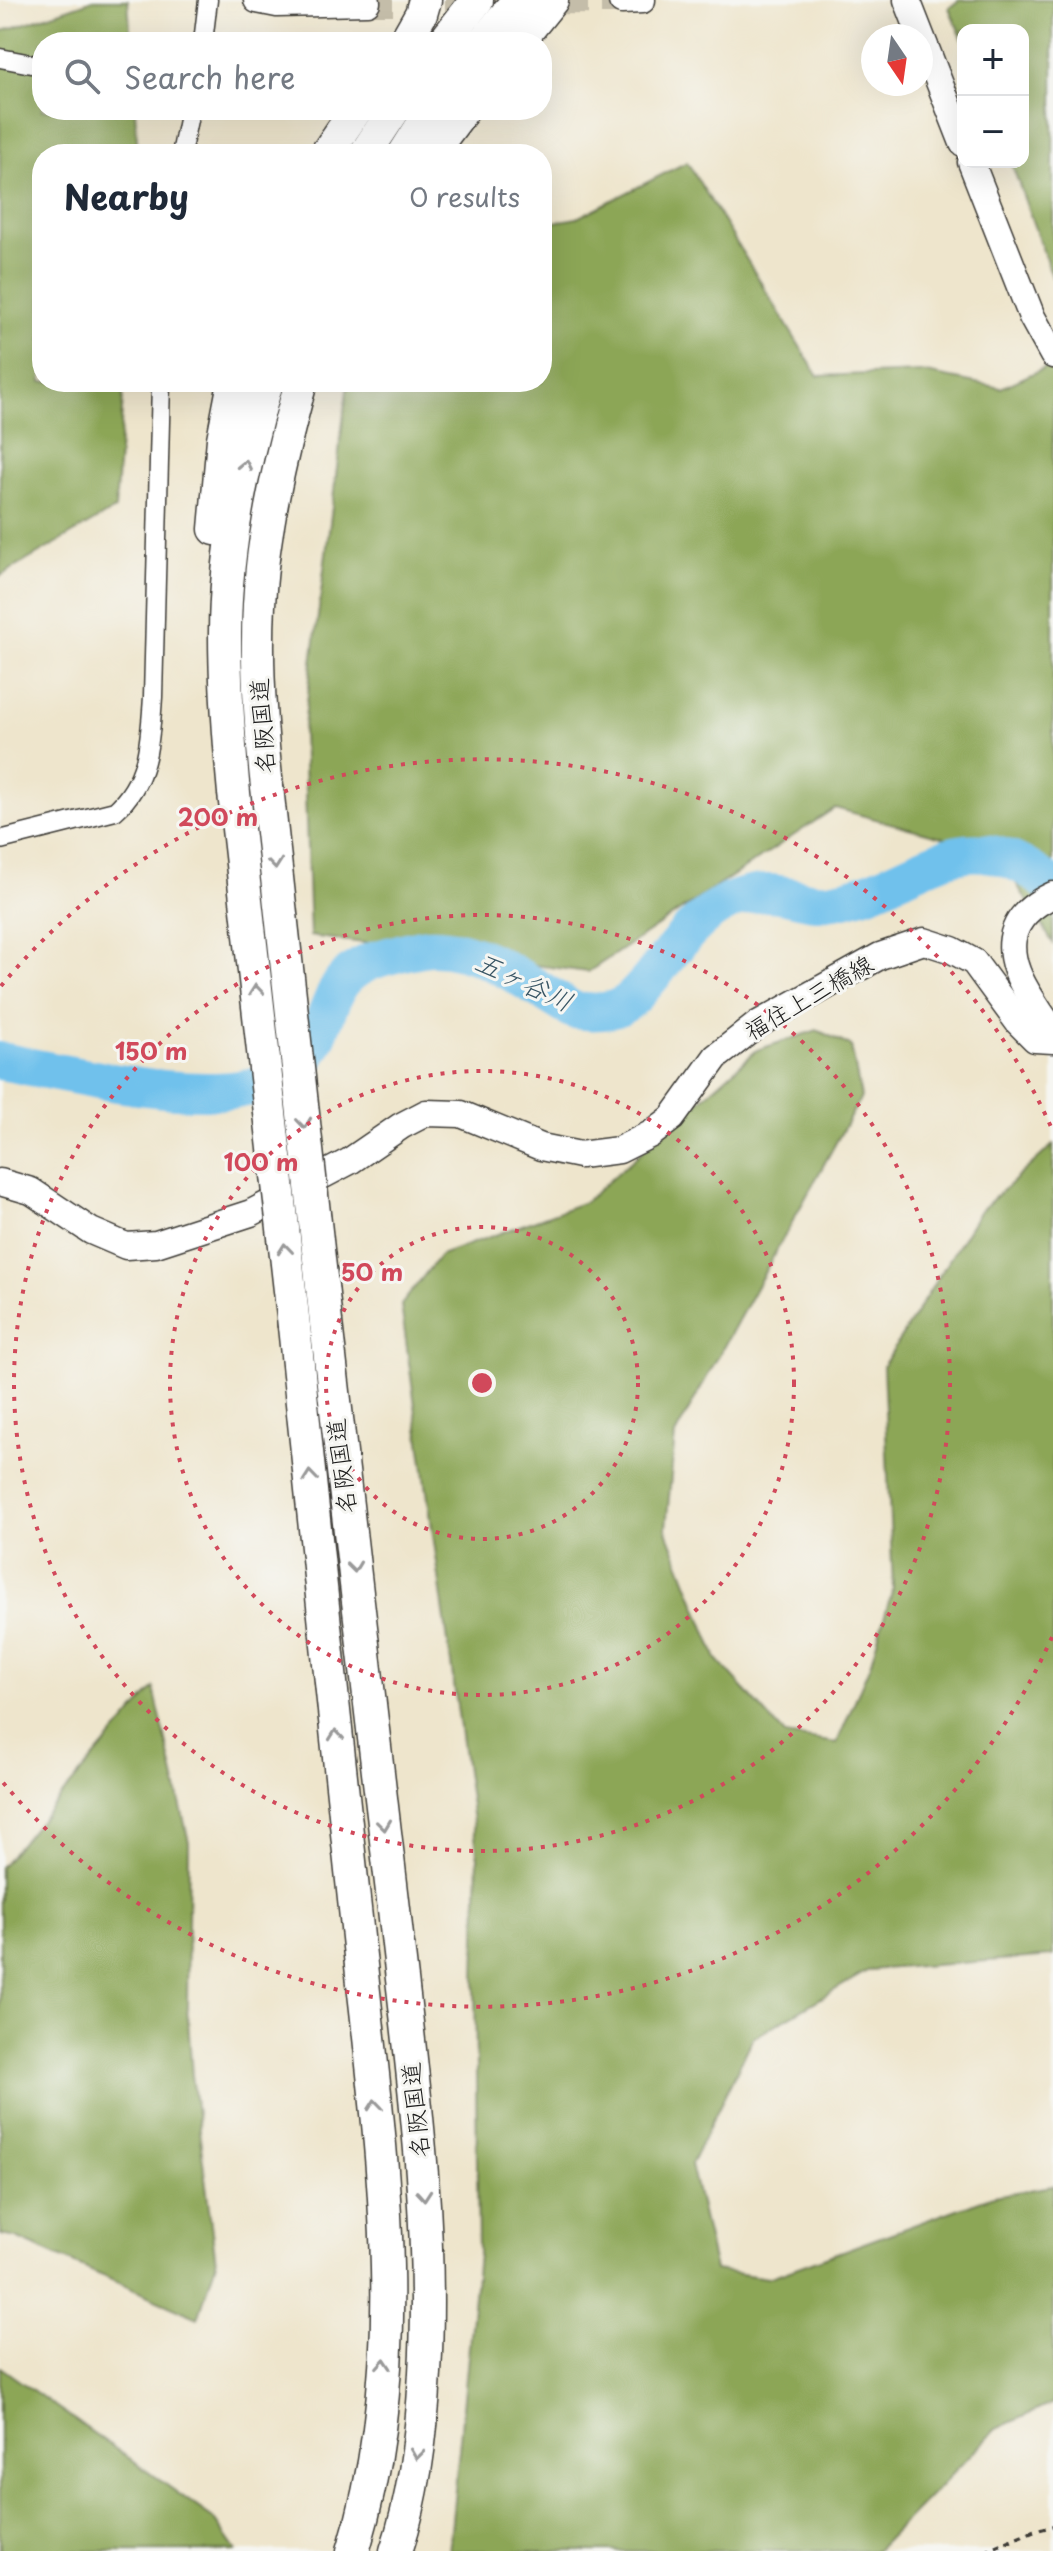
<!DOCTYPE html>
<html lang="en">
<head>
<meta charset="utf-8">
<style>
	body { margin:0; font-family:"Playpen Sans","Klee One",sans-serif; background:#f2f2f3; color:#1f2937 }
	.controls { position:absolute; right:24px; top:24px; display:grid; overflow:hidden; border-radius:16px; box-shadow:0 8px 32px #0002 }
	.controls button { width:72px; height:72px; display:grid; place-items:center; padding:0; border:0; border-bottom:2px solid #e0e1e3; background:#fff; color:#1f2937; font:40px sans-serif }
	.compass { position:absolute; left:861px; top:24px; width:72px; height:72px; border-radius:50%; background:#fff; box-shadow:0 8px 32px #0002; rotate:167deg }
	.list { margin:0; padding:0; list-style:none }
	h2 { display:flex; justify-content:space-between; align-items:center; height:104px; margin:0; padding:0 32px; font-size:34px }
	h2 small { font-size:26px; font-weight:400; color:#747a83 }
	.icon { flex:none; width:44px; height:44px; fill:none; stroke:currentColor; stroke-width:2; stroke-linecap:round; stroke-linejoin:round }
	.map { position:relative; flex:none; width:1053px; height:2551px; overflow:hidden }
	.search { position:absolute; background:#fff; box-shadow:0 8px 32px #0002; left:32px; top:32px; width:520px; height:88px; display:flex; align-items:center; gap:20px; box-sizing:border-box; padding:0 28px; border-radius:32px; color:#747a83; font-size:30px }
	.panel { position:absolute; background:#fff; box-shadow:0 8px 32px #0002; left:32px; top:144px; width:520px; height:248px; border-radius:32px }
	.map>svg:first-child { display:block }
</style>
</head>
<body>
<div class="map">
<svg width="1053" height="2551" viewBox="0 0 1053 2551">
	<rect width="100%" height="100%" fill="#f6f6f2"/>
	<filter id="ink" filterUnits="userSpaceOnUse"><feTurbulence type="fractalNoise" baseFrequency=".0125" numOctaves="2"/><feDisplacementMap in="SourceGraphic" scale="16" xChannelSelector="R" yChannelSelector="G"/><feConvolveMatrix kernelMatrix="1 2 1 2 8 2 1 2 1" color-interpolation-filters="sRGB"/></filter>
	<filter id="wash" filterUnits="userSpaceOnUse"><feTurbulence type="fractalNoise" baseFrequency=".006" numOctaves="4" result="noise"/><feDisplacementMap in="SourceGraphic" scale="32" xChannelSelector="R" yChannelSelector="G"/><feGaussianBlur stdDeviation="1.8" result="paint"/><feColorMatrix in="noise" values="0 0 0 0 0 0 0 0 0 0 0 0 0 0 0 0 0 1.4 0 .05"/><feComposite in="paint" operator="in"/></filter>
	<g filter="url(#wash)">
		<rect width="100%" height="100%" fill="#eee5cc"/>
		<g fill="#8ca657" stroke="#54613a" stroke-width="2">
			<path d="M93,0H128L131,42H42V110H135L138,154H42V382H124L115,509L0,576V32Z"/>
			<path d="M959,0H1053V279L1011,162H1023V30H963V40L949,8Z"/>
			<path d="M687,162L818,376L921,372L1001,388L1053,364V943L997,852L835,808L588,972L310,936L303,733L348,382H542V224L577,218Z"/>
			<path d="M817,1030L851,1046L861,1097L675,1435L666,1528L717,1659L785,1735L837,1743L870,1665L893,1588L883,1366L979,1212L1053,1145V1956L869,1970L753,2038L691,2164L715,2270L768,2278L993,2196L1053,2186V2403L996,2429L876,2551H449L478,2254L475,1980L478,1857L401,1305L440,1255L585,1202L757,1050Z"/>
			<path d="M154,1688L189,1842L187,2006L192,2075L216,2263L198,2318L16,2238L0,2235V1867Z"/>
			<path d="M0,2367L213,2518L236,2551H0Z"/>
		</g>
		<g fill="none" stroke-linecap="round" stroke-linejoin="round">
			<path stroke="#70c1ec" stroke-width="38" d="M0,1061C77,1075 211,1110 282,1078C317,1062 321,1018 338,988C348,970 369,961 388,956C401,953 416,948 430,947C480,945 531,986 573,1010C587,1012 608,1013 621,1006C632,1001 640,990 648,981C671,954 692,920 725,904C735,898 754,893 766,893C787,892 805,903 827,901C919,890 958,807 1053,887"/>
		</g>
	</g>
	<g filter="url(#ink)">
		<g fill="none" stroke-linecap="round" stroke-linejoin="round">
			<path stroke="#c4bda9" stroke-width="26" stroke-dasharray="26 13" stroke-linecap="butt" d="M367,2L622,1"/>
			<g stroke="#3c3a36" stroke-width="21">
				<g id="street">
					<path d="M203,42L208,0"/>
					<path d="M0,58L42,66"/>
					<path d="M181,154L190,110"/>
					<path d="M0,840L115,811C149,781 150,740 153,697L161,382"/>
				</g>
			</g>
			<g stroke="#3c3a36" stroke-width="29">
				<g id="secondary">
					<path d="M257,0L277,4L367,2"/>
					<path d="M907,0L963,143"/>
					<path d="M622,1L642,0"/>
					<path d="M971,162L1032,317L1053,355"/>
					<path d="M1053,895C1003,918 1003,955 1031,998C1038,1009 1044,1020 1053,1029"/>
					<path d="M0,1182L31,1191L91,1231L126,1246L156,1244L251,1213L350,1161L401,1126L426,1113L461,1114L541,1147L580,1155L619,1150L651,1134L672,1118L716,1057L758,1024L880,956L924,941L952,950L974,962L1018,1022L1035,1039L1053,1040"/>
				</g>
			</g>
			<g stroke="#3c3a36" stroke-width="35">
				<g id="highway">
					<path d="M405,42L421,14L425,0"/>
					<path d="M444,42L477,0"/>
					<path d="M484,42L518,0"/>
					<path d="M518,42L552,0"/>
					<path d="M326,154L356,110"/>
					<path d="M365,154L394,110"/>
					<path d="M404,154L432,110"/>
					<path d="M430,154L463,110"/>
					<path d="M215,529L223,439L234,382"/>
					<path d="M267,787C259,714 254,640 262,567C269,504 284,443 301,382"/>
					<path d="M234,793C229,740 225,687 225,634C225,549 243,464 267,382"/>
					<path d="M326,1322C348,1518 371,1713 394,1909C411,2063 434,2218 425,2373C422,2433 415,2494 396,2551"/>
					<path d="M294,1326C314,1523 335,1721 356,1918C377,2126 416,2346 353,2551"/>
				</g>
			</g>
			<path stroke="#3c3a36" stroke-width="4" stroke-dasharray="6 6" stroke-linecap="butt" d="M984,2551L1033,2531L1053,2526"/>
			<use href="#street" stroke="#fff" stroke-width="18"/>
			<use href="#secondary" stroke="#fff" stroke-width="26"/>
			<use href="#highway" stroke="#fff" stroke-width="32"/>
			<g stroke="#3c3a36" stroke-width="35" stroke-linecap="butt">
				<g id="highway-bridge">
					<path d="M267,787L326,1322"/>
					<path d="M234,793L294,1326"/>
				</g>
			</g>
			<use href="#highway-bridge" stroke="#fff" stroke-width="32"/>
		</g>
		<defs><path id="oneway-chevron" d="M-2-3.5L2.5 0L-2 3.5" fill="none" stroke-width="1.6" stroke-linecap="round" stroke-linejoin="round" transform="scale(2)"/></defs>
		<g stroke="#999">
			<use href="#oneway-chevron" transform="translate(245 465) rotate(-78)"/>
			<use href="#oneway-chevron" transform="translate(275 864) rotate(84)"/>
			<use href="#oneway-chevron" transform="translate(256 990) rotate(-96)"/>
			<use href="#oneway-chevron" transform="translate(304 1123) rotate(84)"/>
			<use href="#oneway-chevron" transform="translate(285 1249) rotate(-96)"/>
			<use href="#oneway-chevron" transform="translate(310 1476) rotate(-96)"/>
			<use href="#oneway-chevron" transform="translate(354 1567) rotate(83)"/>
			<use href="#oneway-chevron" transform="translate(336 1735) rotate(-96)"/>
			<use href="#oneway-chevron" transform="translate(384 1825) rotate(83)"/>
			<use href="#oneway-chevron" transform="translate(375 2105) rotate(-96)"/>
			<use href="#oneway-chevron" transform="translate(424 2195) rotate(85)"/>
			<use href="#oneway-chevron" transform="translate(384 2364) rotate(-86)"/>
			<use href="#oneway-chevron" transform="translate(417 2454) rotate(97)"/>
		</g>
	</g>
	<g fill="none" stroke="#d1495b" stroke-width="4" stroke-dasharray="4 8">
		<circle cx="482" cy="1383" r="156"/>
		<circle cx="482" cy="1383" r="312"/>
		<circle cx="482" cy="1383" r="468"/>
		<path d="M1052 1637A624 624 0 0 1 1 1780M1 986A624 624 0 0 1 1052 1129"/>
	</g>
	<g text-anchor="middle" stroke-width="6" stroke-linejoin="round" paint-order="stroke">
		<g font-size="24" fill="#1c1c1c" stroke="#f6f6f2">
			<text transform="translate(263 726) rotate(-94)" y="8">名阪国道</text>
			<text transform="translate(809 998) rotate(-30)" y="8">福住上三橋線</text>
			<text transform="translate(342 1466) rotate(-97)" y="8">名阪国道</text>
			<text transform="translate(416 2110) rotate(-96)" y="8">名阪国道</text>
		</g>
		<g font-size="26" font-style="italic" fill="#395665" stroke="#f6f6f2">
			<text transform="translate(524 982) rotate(25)" y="9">五ヶ谷川</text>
		</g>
	</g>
	<circle cx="482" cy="1383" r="12" fill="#d1495b" stroke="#f6f6f2" stroke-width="4"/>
	<g font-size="24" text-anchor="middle" font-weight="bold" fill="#d1495b" stroke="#f6f6f2" stroke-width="6" stroke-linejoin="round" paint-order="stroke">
		<text x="218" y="826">200 m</text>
		<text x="151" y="1060">150 m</text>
		<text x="261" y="1171">100 m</text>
		<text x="372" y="1281">50 m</text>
	</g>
</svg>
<div class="controls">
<button>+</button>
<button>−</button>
</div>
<svg class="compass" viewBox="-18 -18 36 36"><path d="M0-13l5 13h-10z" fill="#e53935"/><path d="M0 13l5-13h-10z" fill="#747a83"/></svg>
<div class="search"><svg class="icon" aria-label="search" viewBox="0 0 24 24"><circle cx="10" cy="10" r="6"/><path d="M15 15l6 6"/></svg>Search here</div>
<section class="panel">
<h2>Nearby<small>0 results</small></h2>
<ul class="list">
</ul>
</section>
</div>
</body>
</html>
